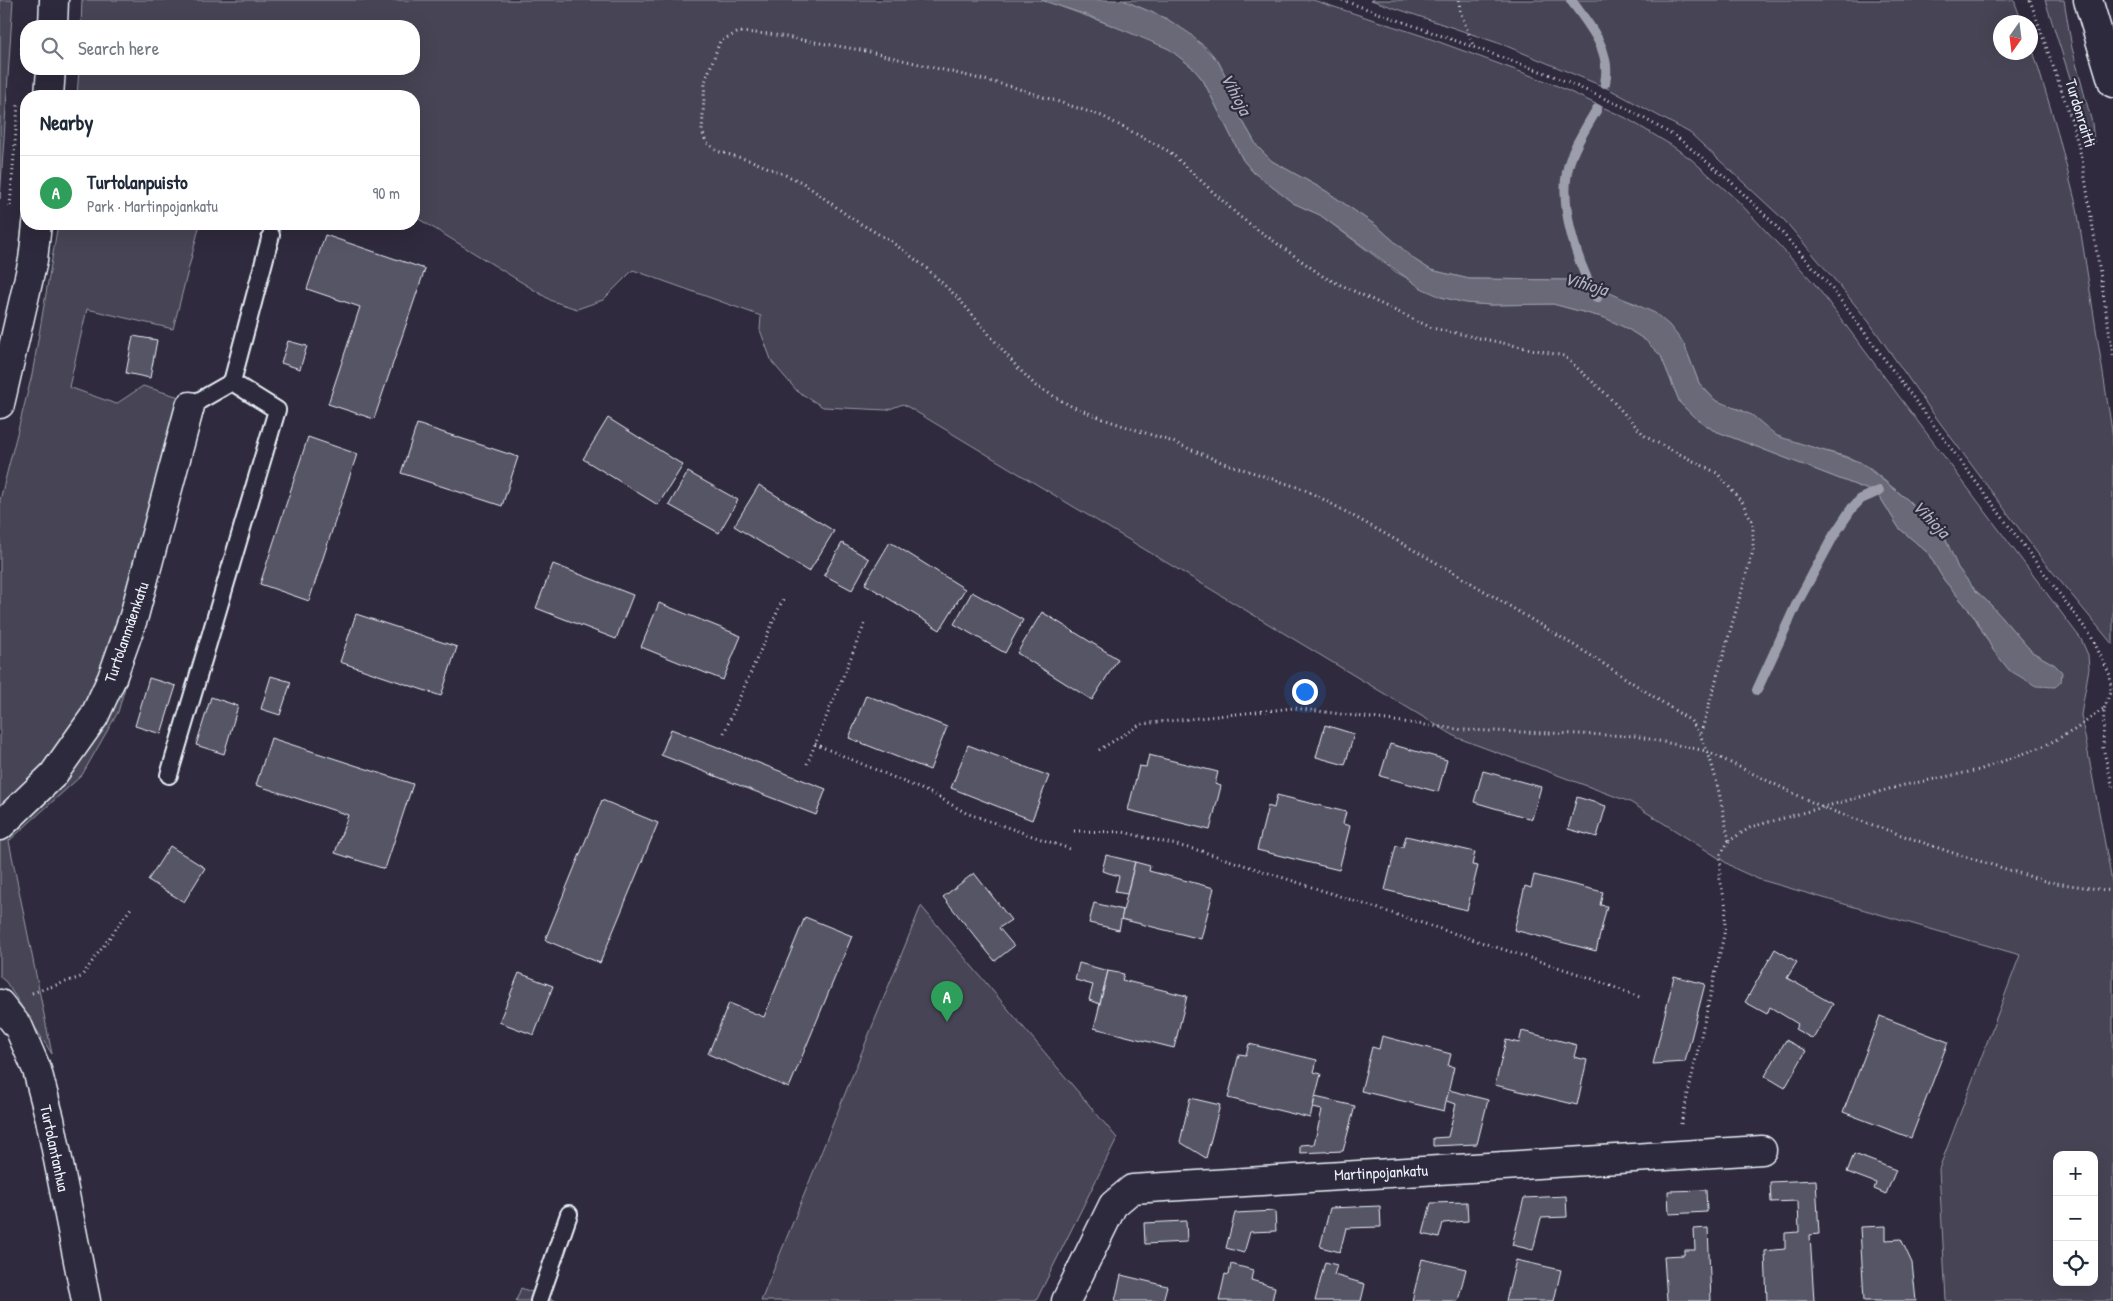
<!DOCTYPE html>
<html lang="en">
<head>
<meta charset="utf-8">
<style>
	body { margin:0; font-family:"Patrick Hand",sans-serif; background:#f2f2f3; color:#1f2937 }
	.controls { position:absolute; right:15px; bottom:15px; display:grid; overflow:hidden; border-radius:10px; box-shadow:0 5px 20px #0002 }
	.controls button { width:45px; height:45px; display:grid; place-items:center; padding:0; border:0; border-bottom:1px solid #e0e1e3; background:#fff; color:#1f2937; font:25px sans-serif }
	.compass { position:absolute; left:1993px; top:15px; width:45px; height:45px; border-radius:50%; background:#fff; box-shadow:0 5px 20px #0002; rotate:194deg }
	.you { position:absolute; left:1304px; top:691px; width:18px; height:18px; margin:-12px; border:4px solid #fff; border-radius:50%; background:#1a73e8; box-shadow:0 0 0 8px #1a73e833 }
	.badge { display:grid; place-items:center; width:32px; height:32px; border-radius:50%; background:#84754c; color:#fff; font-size:16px; font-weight:700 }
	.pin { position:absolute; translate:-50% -41px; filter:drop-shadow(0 1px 2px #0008) }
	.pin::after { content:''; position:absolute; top:26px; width:18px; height:15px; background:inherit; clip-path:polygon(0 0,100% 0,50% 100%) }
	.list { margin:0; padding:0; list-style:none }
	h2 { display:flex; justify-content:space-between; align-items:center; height:65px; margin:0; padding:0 20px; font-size:21px }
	h2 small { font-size:16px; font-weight:400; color:#747a83 }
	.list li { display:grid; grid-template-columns:32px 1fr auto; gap:15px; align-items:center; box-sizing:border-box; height:75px; padding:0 20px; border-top:1px solid #e0e1e3 }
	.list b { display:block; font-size:19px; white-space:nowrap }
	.list p { margin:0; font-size:16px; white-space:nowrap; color:#747a83 }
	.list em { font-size:16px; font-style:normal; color:#747a83 }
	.icon { flex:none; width:28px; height:28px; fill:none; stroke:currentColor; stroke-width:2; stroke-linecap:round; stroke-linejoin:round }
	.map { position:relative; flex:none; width:2113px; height:1301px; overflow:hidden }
	.search { position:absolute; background:#fff; box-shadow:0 5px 20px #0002; left:20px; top:20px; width:400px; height:55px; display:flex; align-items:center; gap:12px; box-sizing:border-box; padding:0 18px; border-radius:20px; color:#747a83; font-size:19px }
	.panel { position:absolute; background:#fff; box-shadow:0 5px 20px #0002; left:20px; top:90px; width:400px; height:140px; border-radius:20px }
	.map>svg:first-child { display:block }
</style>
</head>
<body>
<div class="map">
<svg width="2113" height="1301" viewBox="0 0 2113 1301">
	<rect width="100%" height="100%" fill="#2f2a3d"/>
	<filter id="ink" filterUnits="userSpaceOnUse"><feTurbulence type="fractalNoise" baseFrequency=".02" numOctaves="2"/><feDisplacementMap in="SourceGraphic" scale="10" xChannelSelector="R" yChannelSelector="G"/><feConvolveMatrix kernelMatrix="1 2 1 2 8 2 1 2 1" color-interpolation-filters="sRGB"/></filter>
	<g filter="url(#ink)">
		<g fill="#464455" stroke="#979aa6" fill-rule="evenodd">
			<path d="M0,0H13L0,199Z"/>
			<path d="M82,0H1041L1048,2L1152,40L1169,49L1192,67L1203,80L1243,160L1253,172L1293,203L1320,215L1396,272L1441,297L1466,303L1490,305L1553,304L1606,318L1628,329L1645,340L1661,356L1680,403L1693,416L1713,430L1871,491L1880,497L1899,528L1928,553L1944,580L1974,616L1993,650L2055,665L2032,652L1990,604L1975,590L1958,568L1943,535L1908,500L1868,467L1848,457L1795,443L1777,436L1742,410L1727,406L1715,400L1699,383L1684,344L1637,304L1570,280L1469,279L1431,270L1415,260L1378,227L1326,191L1272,161L1257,146L1241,118L1231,87L1218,61L1207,48L1167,19L1123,0H1313L1423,36L1551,83L1626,118L1671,145L1691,159L1738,201L1814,283L2081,639L2088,655L2089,668L2081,715L2113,887V1301H1946L1939,1169L2020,955L1758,879L1736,869L1630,802L1458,738L903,404L887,410L823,407L797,391L772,362L760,330L761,316L633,270L603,300L577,309L552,301L414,216V96H77L79,69H414V26H81ZM2057,1155H2094V1282H2057Z"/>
			<path d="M1371,0H2014L2022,22H2000V52H2030L2031,44L2056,126L2077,208L2113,437V645L2041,558L1932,412L1869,322L1833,278L1785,221L1690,133L1609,89L1504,45Z"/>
			<path d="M2045,0H2064L2072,48L2092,123L2094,142H2091L2088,134Z"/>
			<path d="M58,224H200L173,329L87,309L69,387L116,404L143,386L206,405L118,712L82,775L9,841L52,1054L6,982L0,977V500L32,375Z"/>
			<path d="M921,906L1117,1138L1036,1301H761Z"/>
			<path d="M521,1288L556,1301H516Z"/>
		</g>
		<path fill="#696978" stroke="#9c9fab" d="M1041,0H1123L1167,19L1189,33L1218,61L1231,87L1241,118L1257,146L1272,161L1326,191L1378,227L1415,260L1431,270L1469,279L1570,280L1610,293L1655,313L1669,325L1684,344L1699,383L1715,400L1752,415L1777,436L1860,462L1908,500L1944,535L1958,568L1975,590L1990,604L2032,652L2055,665L2062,672L2061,682L2055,687L2036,686L2009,670L1993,650L1974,616L1944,580L1928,553L1899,528L1880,497L1871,491L1713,430L1693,416L1680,403L1661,356L1645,340L1628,329L1605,318L1553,304L1490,305L1466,303L1441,297L1421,288L1320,215L1293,203L1253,172L1243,160L1203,80L1192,67L1169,49L1087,15Z"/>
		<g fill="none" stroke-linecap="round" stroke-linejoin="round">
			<g stroke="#9c9fab" stroke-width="10">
				<path d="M1571,0C1589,25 1612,50 1605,83"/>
				<path d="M1597,298C1578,265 1560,211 1567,172C1571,150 1586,128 1597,109"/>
				<path d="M1757,690L1797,603L1834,535L1852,508L1861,499L1879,491"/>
			</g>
		</g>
		<g fill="#575565" stroke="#e8f1f8">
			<path d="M325,235L425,269L374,419L328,404L360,307L307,289Z"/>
			<path d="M133,336L157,340L150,378L126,373Z"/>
			<path d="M288,341L307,346L300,369L281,363Z"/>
			<path d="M608,418L683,465L658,505L583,459Z"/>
			<path d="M417,424L518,457L502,506L401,473Z"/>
			<path d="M308,437L357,454L309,601L260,584Z"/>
			<path d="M688,472L738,500L719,533L669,505Z"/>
			<path d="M759,485L834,531L809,572L734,526Z"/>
			<path d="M890,542L965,589L940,630L865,584Z"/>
			<path d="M842,543L869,559L852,590L824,575Z"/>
			<path d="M553,564L633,595L616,639L536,608Z"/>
			<path d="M972,592L1023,620L1005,653L954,624Z"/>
			<path d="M659,603L741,636L723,680L641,647Z"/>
			<path d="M1042,612L1118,659L1092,700L1017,653Z"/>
			<path d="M356,614L457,647L441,696L340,662Z"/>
			<path d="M271,676L291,682L280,715L261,709Z"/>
			<path d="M149,678L176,686L161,734L135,726Z"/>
			<path d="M866,695L947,727L930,770L849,738Z"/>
			<path d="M211,697L238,706L224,754L196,745Z"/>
			<path d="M1325,725L1354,734L1345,765L1316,757Z"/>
			<path d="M671,729L826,789L816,815L661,755Z"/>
			<path d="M271,738L413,784L385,869L335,853L348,815L256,785Z"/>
			<path d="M1390,744L1447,760L1438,792L1380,776Z"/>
			<path d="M968,745L1049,776L1032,820L951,788Z"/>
			<path d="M1149,755L1218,772L1215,784L1221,786L1210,830L1128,810L1139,766L1146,767Z"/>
			<path d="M1483,771L1541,787L1532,819L1474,802Z"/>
			<path d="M1277,795L1346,812L1343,824L1350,826L1339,870L1257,850L1268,806L1274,808Z"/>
			<path d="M1577,797L1606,806L1597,837L1568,829Z"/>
			<path d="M602,800L658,823L600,963L545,940Z"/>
			<path d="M1406,836L1475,852L1472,865L1478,866L1467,910L1385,890L1396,846L1403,847Z"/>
			<path d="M170,846L205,868L184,902L148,880Z"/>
			<path d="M1106,855L1135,862L1127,894L1115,892L1119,876L1102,871Z"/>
			<path d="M1135,862L1150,866L1149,871L1214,888L1201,939L1121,919Z"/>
			<path d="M974,873L1011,920L999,928L1014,946L995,961L943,897Z"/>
			<path d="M1534,875L1603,892L1600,905L1607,906L1596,951L1514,930L1525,886L1531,888Z"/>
			<path d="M1094,903L1123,910L1119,930L1089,923Z"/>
			<path d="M805,917L852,936L789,1088L708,1054L729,1003L764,1017Z"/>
			<path d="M1775,949L1797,962L1787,978L1833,1004L1813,1039L1795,1029L1798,1024L1770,1007L1767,1014L1745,1002Z"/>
			<path d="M1079,963L1108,971L1100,1004L1089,1000L1093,985L1075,980Z"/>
			<path d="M1108,971L1124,974L1122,980L1187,996L1174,1048L1094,1028Z"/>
			<path d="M519,973L553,986L534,1035L499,1022Z"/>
			<path d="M1674,976L1705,984L1685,1062L1653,1064Z"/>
			<path d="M1880,1016L1948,1042L1911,1138L1843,1112Z"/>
			<path d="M1522,1031L1577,1045L1574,1057L1587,1060L1577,1105L1495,1085L1506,1040L1519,1043Z"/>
			<path d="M1382,1036L1451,1054L1448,1066L1454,1067L1444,1111L1361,1091L1372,1047L1379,1049Z"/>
			<path d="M1786,1040L1806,1051L1785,1088L1765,1076Z"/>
			<path d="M1249,1044L1317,1060L1314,1072L1321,1074L1310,1118L1228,1098L1239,1054L1246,1055Z"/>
			<path d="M1449,1090L1488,1100L1477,1144L1433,1146V1138L1448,1137L1456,1104L1446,1101Z"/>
			<path d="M1315,1097L1355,1106L1343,1151L1300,1153V1145L1314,1144L1322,1110L1313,1108Z"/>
			<path d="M1190,1098L1220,1105L1206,1158L1180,1142Z"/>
			<path d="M1854,1154L1896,1170L1886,1194L1874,1189L1876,1183L1847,1172Z"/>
			<path d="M1816,1180L1819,1234L1810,1235L1814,1301H1767L1765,1251L1785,1249V1233L1799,1232L1798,1201L1771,1202L1770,1182Z"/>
			<path d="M1706,1190L1707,1212L1669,1214L1668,1191Z"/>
			<path d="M1566,1196L1567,1217L1541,1218L1533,1250L1512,1245L1524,1198Z"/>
			<path d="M1467,1202L1468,1221L1443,1223L1439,1238L1423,1234L1431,1203Z"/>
			<path d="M1380,1206L1381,1227L1346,1228L1340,1252L1320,1247L1330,1208Z"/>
			<path d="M1275,1211L1276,1231L1250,1232L1244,1253L1226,1248L1235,1213Z"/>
			<path d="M1186,1221L1187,1242L1145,1244L1144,1223Z"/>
			<path d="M1886,1226V1240L1901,1239L1912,1263L1916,1301H1864L1860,1227Z"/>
			<path d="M1708,1228L1711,1301H1667L1664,1256L1684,1255V1250H1695L1694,1229Z"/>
			<path d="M1422,1259L1466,1269L1458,1301H1412Z"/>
			<path d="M1516,1260L1561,1270L1554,1301H1506Z"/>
			<path d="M1325,1262L1337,1265L1334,1275L1365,1284L1361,1301H1315Z"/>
			<path d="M1231,1264L1253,1270L1251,1280L1275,1287L1272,1301H1219L1225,1274L1229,1275Z"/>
			<path d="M1121,1275L1167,1286L1163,1301H1115Z"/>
		</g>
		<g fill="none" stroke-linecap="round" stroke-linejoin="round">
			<g stroke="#e8f1f8" stroke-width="20">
				<g id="lane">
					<path d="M190,406L232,382"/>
					<path d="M169,775L277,410L232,382L271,235"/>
					<path d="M539,1301L569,1214"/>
				</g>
			</g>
			<g stroke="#e8f1f8" stroke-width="31">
				<g id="street">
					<path d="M0,826L53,775L94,717L112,678L134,616L190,406"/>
					<path d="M0,1004L19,1028L37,1070L50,1119L86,1301"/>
					<path d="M1066,1301L1113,1205L1132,1189L1762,1150"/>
				</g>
			</g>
			<g stroke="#e8f1f8" stroke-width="31">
				<g id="secondary">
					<path d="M53,26L54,0"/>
					<path d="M49,96L51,69"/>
					<path d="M0,404L33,260L37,224"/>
				</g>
			</g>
			<g stroke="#e8f1f8" stroke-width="31">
				<path id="highway" d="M2088,0L2113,83"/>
			</g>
			<g stroke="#e8f1f8" stroke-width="3" stroke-dasharray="1 4" stroke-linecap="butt">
				<path d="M1342,0L1551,75L1624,107L1678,138L1729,180L1775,225L1829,285L2091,636L2110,675L2111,690L2104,709L2103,748L2113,788"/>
				<path d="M1459,0L1460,11L1473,45"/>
				<path d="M2030,0L2070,115L2082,159L2113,355"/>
				<path d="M21,54L22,38"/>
				<path d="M10,206L18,105"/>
				<path d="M724,733L783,599"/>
				<path d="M1701,733L1753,551V523L1742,502L1717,473L1646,437L1606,394L1564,356L1432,328L1324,277L1240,217L1170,152L1102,116L1013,87L866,51L769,34L739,32L720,41L705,82L702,131L706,142L717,151L752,161L802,182L851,218L892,242L924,266L958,298L1017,367L1036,386L1071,406L1106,420L1173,442L1221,462L1303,489L1321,498L1453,572L1590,655L1691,721C1714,750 1721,805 1729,841"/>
				<path d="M815,744L935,795L966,813L1070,849"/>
				<path d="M1099,750L1141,724L1294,708L1464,730L1635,736L1706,751L1824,808L1950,852L2048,882L2113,891"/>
				<path d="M807,764L865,623"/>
				<path d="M1074,831L1123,832L1201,851L1585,976L1642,998"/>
				<path d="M32,993L81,977L131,908"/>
				<path d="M1681,1124L1724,935L1726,907L1720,879L1721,854L1729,841L1751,827L1900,786L1979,770L2044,746L2076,729L2103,709"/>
			</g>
			<use href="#lane" stroke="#2f2a3d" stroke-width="16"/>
			<use href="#street" stroke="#2f2a3d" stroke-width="28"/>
			<use href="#secondary" stroke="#2f2a3d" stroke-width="28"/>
			<use href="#highway" stroke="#2f2a3d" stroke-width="28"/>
		</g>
	</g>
	<g text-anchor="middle" stroke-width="4.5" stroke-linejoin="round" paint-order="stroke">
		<g font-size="16" fill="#e8f1f8" stroke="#2f2a3d">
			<text transform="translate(2081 113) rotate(73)" y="6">Turdonraitti</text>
			<text transform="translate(126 632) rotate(-71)" y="6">Turtolanmäenkatu</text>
			<text transform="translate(55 1148) rotate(78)" y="6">Turtolantanhua</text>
			<text transform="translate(1381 1172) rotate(-3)" y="6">Martinpojankatu</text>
		</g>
		<g font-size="18" font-style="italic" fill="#afb4be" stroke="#2f2a3d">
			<text transform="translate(1236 94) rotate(62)" y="6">Vihioja</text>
			<text transform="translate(1586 284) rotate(16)" y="6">Vihioja</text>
			<text transform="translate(1931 519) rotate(46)" y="6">Vihioja</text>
		</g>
	</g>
</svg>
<div class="controls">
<button>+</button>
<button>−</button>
<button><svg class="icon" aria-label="locate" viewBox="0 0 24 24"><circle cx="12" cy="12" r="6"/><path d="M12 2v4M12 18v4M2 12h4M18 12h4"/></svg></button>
</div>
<svg class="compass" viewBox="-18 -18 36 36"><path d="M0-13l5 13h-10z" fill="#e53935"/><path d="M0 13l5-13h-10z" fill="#747a83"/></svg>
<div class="you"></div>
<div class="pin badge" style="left:947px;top:1022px;background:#2e9e5b">A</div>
<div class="search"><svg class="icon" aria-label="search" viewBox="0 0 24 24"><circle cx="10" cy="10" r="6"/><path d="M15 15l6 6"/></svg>Search here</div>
<section class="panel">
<h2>Nearby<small></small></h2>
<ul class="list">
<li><span class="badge" style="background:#2e9e5b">A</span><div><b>Turtolanpuisto</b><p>Park · Martinpojankatu</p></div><em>90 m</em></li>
</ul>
</section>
</div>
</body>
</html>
